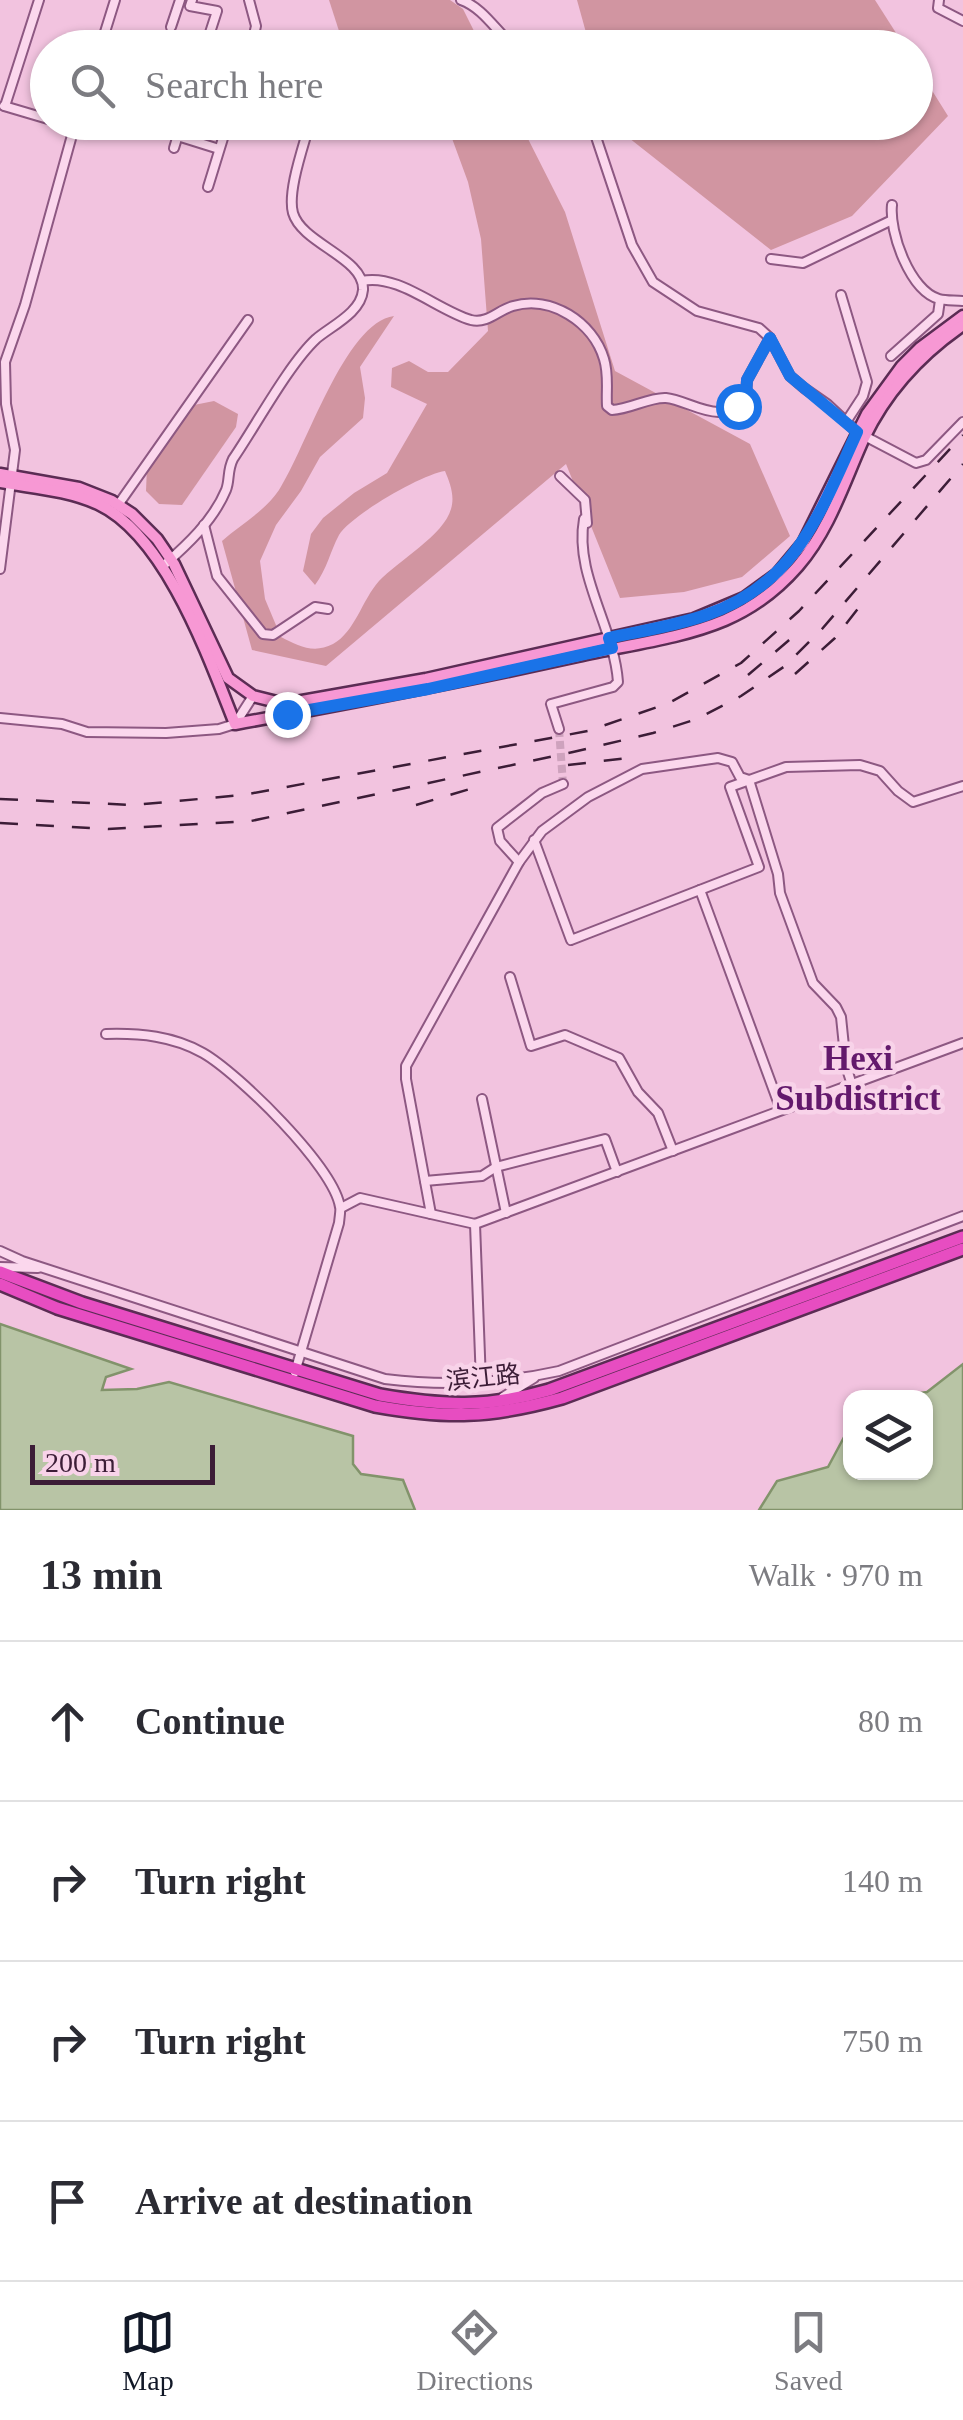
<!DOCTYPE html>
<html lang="en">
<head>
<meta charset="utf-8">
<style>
	body { margin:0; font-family:"Times New Roman","Noto Sans SC",serif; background:#f2f2f3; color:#2b2b33 }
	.controls { position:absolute; right:30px; bottom:30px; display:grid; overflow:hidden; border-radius:20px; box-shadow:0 2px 8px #0004 }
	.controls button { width:90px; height:90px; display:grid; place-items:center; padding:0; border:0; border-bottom:2px solid #e1e1e2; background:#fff; color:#2b2b33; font:50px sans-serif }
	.scale { position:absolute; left:30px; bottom:25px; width:185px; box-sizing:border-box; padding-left:10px; border:5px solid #3c1d37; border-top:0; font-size:28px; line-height:35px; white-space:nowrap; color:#3c1d37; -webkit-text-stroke:8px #f8d3e9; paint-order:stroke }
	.stop { position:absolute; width:30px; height:30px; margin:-22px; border:8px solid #1a73e8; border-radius:50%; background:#fff }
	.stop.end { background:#1a73e8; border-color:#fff; box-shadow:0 2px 10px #0008 }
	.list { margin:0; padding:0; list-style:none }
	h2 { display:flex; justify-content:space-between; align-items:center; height:130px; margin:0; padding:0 40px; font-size:42px }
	h2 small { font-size:32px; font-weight:400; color:#7c7c81 }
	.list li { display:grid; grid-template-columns:65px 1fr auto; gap:30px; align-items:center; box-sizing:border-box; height:160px; padding:0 40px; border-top:2px solid #e1e1e2 }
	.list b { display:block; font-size:38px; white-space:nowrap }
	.list em { font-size:32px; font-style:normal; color:#7c7c81 }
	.icon { flex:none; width:55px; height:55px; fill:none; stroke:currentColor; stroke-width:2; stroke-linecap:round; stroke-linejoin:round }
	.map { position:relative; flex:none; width:963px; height:1510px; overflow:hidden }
	.search { position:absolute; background:#fff; box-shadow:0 2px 8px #0004; left:30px; right:30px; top:30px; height:110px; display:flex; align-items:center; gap:25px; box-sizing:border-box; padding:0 35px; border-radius:55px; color:#7c7c81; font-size:38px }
	.sheet { height:770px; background:#fff }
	nav { display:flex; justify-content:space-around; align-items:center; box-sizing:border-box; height:140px; border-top:2px solid #e1e1e2; background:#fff; font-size:28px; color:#7c7c81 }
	nav a { display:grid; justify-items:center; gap:5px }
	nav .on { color:#111827 }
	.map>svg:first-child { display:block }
</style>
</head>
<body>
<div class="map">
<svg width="963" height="1510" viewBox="0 0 963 1510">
	<rect width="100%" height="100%" fill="#f2c3df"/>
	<g fill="#d195a1">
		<path d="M329,0H450L463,9L482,47H357L339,31Z"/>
		<path d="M577,0H875L905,47H590Z"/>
		<path d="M916,65L948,116L852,216L771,250L610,123L916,122Z"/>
		<path d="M446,122L520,123L565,212L615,371L750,444L790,536L742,577L684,592L620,598L566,464L326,666L252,650L222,541C241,524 264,512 279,490C306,449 345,322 394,316L360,367L365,398L363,418L320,457L301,491L276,525L260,561L265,599L281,637C298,646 314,654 333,644C355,632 362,600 379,581C398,561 444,535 451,509C455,496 450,483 445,471C422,474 350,516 339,535C330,552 327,569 315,585L303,571L311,534L323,518L354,493L387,473L427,404L391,387L392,368L409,361L428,372H448L488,331L481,239L468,182Z"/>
		<path d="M214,401L238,414L236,427L182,505L159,504L146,491L147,467L194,405Z"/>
	</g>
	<g fill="#b8c4a5" stroke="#82936b" stroke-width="2.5">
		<path d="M0,1324L131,1369L106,1377L102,1390L137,1389L169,1382L353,1436V1464L361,1474L403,1480L415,1510H0Z"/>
		<path d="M963,1364V1510H759L777,1481L828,1467L850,1426V1472H926V1398L894,1397L927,1392Z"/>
	</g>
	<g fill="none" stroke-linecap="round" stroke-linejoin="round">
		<path stroke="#cea2bd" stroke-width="8" stroke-dasharray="8 4" stroke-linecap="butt" d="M559,729L563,784"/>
		<g stroke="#8d5882" stroke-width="12">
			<g id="minor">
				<path d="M192,0L190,6L217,11L205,48"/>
				<path d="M249,0L256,26L251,48"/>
				<path d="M461,0C484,8 497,33 516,48"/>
				<path d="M939,0L938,8L963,21"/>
				<path d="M171,27L180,0"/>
				<path d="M100,48L115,0"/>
				<path d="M4,106L48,119"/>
				<path d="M5,106L39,0"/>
				<path d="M591,122L632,245L653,282L697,311L759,328L770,338L790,376L804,388L827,404L857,432L916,463L926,460L963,422"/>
				<path d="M136,123L219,149"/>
				<path d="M174,148L182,122"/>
				<path d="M208,187L228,122"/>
				<path d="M892,205C889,232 910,291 939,299C946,301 956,300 963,301"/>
				<path d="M771,259L803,263L890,221"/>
				<path d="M362,281C398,273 437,310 471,320C488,324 498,310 513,306C551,295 593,322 604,359C609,375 606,390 607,406L612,410C631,409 649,397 666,398C690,400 722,429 746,397L747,380L770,338"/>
				<path d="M841,295L867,382L863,396L846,422"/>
				<path d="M891,356L938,314L940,300"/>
				<path d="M560,476L585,500L587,523"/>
				<path d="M118,505L248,320"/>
				<path d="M204,525L217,576L263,634L273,635L315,607L328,609"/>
				<path d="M163,566C187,545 213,521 226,490C230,480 227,471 233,459C255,427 289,364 316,339C331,326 361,313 363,290C365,258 302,244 293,213C287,191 304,145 310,122"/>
				<path d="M0,569L15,450L6,404L5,362L25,305L74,128L58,122"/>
				<path d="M0,718L62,724L87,732L166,733L219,729L235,724L253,696"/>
				<path d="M559,729L551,704L613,687L618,682C614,626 574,575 584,519"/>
				<path d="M534,840L571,940L759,867L730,787L786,767L860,765L880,771L898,791L913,802L963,786"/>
				<path d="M519,862L500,841L497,828L542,793L563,784"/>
				<path d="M700,890L781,1110"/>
				<path d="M510,977L531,1046L565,1035L619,1058L638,1092L658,1113L673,1151"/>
				<path d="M106,1034C140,1033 173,1036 203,1053C238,1073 334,1167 340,1207C341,1210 339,1221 339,1223L295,1372"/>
				<path d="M482,1099L506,1213"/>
				<path d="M425,1181L482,1176L496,1167L605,1139L617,1172"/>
				<path d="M341,1208L360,1198L475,1224L963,1043"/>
				<path d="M431,1214L406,1079V1066L519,862L542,831L588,797L642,769L718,758L732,762L740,777L749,780L778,874L780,893L813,983L836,1007L841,1017L846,1066L852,1085"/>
				<path d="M475,1224L481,1382"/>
				<path d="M0,1251L22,1261L385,1379C444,1386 501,1384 559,1371L963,1216"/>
				<path d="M0,1267L38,1268"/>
				<path d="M503,1397L534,1378"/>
			</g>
		</g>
		<g stroke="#5b2c54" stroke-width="15">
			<g id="major">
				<path d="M0,474L79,488L112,501L132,514L157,539L174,564L228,678L253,696L285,704L426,679L694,619L744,598L777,574L803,543L867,414L902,366L920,348L963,316"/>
				<path d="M0,482C33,488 67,490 98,504C166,536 208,656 235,724C350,703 464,681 578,656C626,645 680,639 725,620C753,608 778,589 798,566C830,529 844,482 864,438C886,392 921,354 963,325"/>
			</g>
		</g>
		<g stroke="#5b2c54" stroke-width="16">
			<g id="highway">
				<path d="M0,1272L82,1303L380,1395C443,1406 487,1408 549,1390L963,1237"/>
				<path d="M0,1284L57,1308L375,1406C448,1419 490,1418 562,1398L963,1249"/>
			</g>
		</g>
		<use href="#minor" stroke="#fbd7ed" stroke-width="8"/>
		<use href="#major" stroke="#f798d4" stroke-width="10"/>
		<use href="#highway" stroke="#e74dc1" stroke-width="11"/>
		<g stroke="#3c1d37" stroke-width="2.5" stroke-dasharray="18 18" stroke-linecap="butt">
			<path d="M795,674L835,638L860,606"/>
			<path d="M748,675L801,630"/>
			<path d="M568,765L628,758"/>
			<path d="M0,799L133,805L243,795L588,731L669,703L741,663L799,611L963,435"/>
			<path d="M416,805L470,789"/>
			<path d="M0,823L108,829L251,821L573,752L653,733L697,719L741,696L785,666L822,629L963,464"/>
		</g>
	</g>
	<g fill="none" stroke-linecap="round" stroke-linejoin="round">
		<path stroke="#1a73e8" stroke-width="12" d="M287,714L428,689L612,648L609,638C641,631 675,626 706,615C796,585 821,511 857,432L790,376L770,338L747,380L746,397L738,406"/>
	</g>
	<g text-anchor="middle" stroke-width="9" stroke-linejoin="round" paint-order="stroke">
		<g font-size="25" fill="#3c1d37" stroke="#f8d3e9">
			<text transform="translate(483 1377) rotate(-6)" y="9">滨江路</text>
		</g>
		<g font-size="35" font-weight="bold" fill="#63196c" stroke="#f8d3e9">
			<text x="858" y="1070">Hexi<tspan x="858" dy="40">Subdistrict</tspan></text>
		</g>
	</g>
</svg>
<div class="controls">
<button><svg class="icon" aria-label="layers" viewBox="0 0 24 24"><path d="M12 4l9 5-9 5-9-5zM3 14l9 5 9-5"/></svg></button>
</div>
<div class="scale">200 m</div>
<div class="stop" style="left:738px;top:406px"></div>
<div class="stop end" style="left:287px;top:714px"></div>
<div class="search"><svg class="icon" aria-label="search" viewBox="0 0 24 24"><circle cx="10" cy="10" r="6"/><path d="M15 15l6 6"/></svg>Search here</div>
</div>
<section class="sheet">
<h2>13 min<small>Walk · 970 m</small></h2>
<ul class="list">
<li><svg class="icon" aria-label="ahead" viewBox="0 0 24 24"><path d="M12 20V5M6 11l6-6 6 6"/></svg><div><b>Continue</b></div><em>80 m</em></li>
<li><svg class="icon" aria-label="right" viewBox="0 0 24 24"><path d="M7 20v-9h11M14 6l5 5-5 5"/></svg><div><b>Turn right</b></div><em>140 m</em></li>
<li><svg class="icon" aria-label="right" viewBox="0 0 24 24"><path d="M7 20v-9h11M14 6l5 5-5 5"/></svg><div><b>Turn right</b></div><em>750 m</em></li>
<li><svg class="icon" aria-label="arrive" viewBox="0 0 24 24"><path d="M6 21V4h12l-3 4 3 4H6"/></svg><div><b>Arrive at destination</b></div></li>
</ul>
</section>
<nav>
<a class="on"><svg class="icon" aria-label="map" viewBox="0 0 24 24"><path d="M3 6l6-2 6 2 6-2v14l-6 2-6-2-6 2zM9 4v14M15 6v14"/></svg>Map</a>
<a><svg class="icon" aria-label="directions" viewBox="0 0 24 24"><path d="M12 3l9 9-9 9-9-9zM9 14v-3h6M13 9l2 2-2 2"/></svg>Directions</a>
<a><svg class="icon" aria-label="saved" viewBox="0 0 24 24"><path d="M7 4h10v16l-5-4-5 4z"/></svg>Saved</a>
</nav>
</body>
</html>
